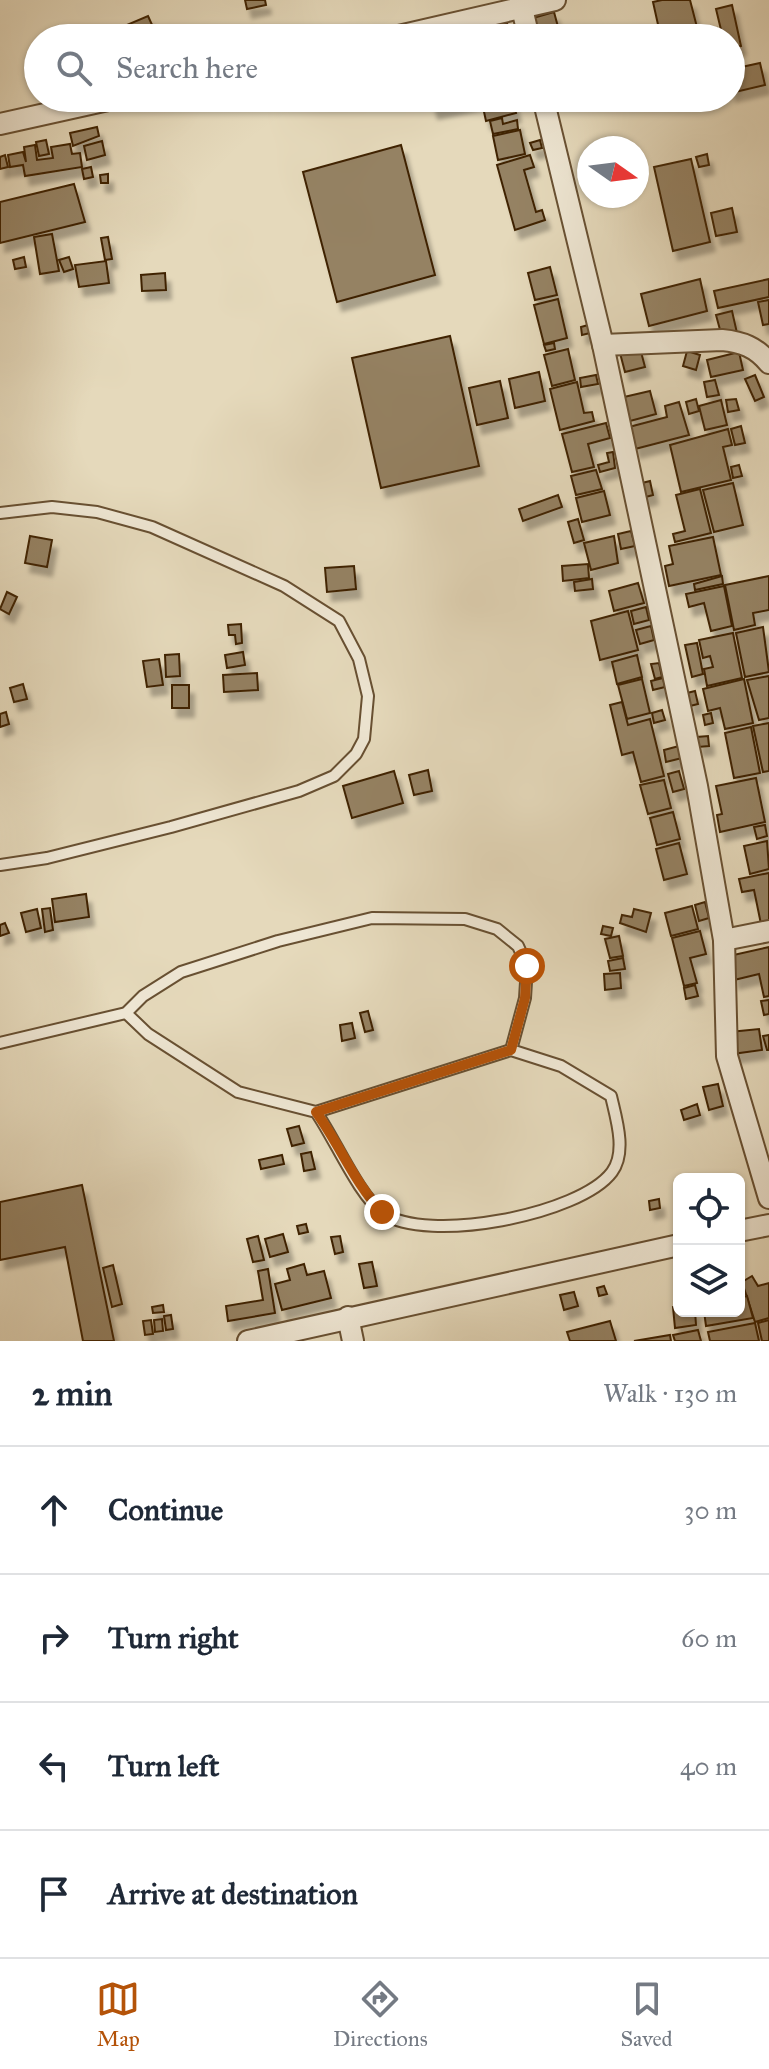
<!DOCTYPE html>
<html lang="en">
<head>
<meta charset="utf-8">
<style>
	body { margin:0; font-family:"IM FELL Great Primer",serif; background:#f6f6f7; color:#1f2937 }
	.controls { position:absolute; right:24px; bottom:24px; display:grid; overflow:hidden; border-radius:12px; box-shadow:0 2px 6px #0004 }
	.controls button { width:72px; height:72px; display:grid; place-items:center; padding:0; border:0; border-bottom:2px solid #e0e1e3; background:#fff; color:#1f2937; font:40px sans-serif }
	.compass { position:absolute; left:577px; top:136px; width:72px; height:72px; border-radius:50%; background:#fff; box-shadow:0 2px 6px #0004; rotate:104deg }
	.stop { position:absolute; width:24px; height:24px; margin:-18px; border:6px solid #b45309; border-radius:50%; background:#fff }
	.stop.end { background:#b45309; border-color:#fff; box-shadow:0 2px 8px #0008 }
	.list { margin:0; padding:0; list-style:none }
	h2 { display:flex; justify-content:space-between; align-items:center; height:104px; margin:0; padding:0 32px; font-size:34px }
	h2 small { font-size:26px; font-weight:400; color:#747a83 }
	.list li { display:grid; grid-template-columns:52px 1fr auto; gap:24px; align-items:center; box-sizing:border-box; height:128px; padding:0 32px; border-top:2px solid #e0e1e3 }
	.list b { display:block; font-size:30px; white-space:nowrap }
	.list em { font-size:26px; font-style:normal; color:#747a83 }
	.icon { flex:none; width:44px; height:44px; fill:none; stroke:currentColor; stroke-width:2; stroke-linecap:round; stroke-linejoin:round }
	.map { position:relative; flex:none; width:769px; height:1341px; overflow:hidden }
	.search { position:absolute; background:#fff; box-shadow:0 2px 6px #0004; left:24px; right:24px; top:24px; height:88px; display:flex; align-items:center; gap:20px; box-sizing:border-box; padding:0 28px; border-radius:44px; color:#747a83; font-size:30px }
	.sheet { height:616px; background:#fff }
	nav { display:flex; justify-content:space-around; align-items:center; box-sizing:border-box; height:112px; border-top:2px solid #e0e1e3; background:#fff; font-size:22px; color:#747a83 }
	nav a { display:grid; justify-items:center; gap:4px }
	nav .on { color:#b45309 }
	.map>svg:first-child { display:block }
</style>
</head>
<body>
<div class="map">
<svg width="769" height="1341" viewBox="0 0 769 1341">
	<defs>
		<filter id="shadow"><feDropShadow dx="5" dy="9" stdDeviation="2" flood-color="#0004"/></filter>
	</defs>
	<rect width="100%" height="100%" fill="#e5d9bb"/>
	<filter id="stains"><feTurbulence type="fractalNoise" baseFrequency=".0025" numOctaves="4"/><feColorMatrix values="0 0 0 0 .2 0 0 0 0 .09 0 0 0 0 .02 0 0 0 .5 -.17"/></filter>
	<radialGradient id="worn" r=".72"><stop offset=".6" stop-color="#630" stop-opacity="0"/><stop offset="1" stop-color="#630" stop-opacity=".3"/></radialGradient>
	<g fill="#958264" stroke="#3f2305" stroke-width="2" filter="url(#shadow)">
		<path d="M245,0H265L266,5L247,9Z"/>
		<path d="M662,0H690L699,35L661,38L653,2Z"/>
		<path d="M732,5L741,46L731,48V38H723L716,9Z"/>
		<path d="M554,12L561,38H538L533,18Z"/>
		<path d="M148,16L158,38H119L115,30Z"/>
		<path d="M507,23L510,38H498L495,25Z"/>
		<path d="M717,28L720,38H709L707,30Z"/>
		<path d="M461,31L463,38H431Z"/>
		<path d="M735,56L737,68L760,63L765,85L731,93V57Z"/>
		<path d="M430,98H476L477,101L433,110Z"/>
		<path d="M481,98H512L516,113L486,121Z"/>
		<path d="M502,118L503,124L517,120L518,129L493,134L490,121Z"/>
		<path d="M97,127L99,136L73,146L70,133Z"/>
		<path d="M520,130L525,154L498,160L493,136Z"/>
		<path d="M46,140L49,154L39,156L36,142Z"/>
		<path d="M540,140L542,148L533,150L530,143Z"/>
		<path d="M102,141L105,155L87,160L84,146Z"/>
		<path d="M70,144L72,154L80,153L82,167L25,176L23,165L10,167L8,155L23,152L26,162L24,147L35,145L37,160L53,158L51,147Z"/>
		<path d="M401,145L435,275L337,302L303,172Z"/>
		<path d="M707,154L709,165L699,167L696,157Z"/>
		<path d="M5,155L8,167L0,169V157Z"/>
		<path d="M530,155L534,167L524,170L536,212L542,210L545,220L515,230L497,165Z"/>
		<path d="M691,159L710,242L673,251L654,167Z"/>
		<path d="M91,167L93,177L84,179L82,169Z"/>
		<path d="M108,174V183H101L100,175Z"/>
		<path d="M74,184L85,222L0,243V202Z"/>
		<path d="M732,208L737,232L716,236L711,213Z"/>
		<path d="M52,234L59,271L40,274L34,237Z"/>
		<path d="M108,237L112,259L105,260L101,238Z"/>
		<path d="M24,257L26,267L15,269L13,260Z"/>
		<path d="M69,257L73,269L64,272L59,260Z"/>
		<path d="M106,261L109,283L79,287L75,265Z"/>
		<path d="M550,267L557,295L535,300L528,273Z"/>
		<path d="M165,273L166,290L142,291L141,275Z"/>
		<path d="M700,279L707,311L649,326L641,294Z"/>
		<path d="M769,279V297L718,308L714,291Z"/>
		<path d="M558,299L567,338L544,344L534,305Z"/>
		<path d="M769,300V324L763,325L758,302Z"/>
		<path d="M732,311L737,333L722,337L716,315Z"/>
		<path d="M588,325L590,333L582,335L581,327Z"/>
		<path d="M450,336L479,466L381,488L352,358Z"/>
		<path d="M554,343L555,349L546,351L544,345Z"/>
		<path d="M640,348L645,367L625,372L620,353Z"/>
		<path d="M568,349L575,380L552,386L544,355Z"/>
		<path d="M687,351L700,355L696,370L683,366Z"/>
		<path d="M739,352L743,370L711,377L707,360Z"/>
		<path d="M539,372L545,401L515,408L509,379Z"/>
		<path d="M596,375L598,384L581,387L580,378Z"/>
		<path d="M755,375L764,397L755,401L745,379Z"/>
		<path d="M715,380L719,395L707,397L704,382Z"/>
		<path d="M500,381L508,418L477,425L469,388Z"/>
		<path d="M577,382L584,413L592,412L594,421L560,430L550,389Z"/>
		<path d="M650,391L656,414L630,421L624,397Z"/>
		<path d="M696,399L699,411L689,414L686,402Z"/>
		<path d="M736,399L739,410L728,412L726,400Z"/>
		<path d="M721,400L727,425L705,430L699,406Z"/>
		<path d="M679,402L689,435L635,449L629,427L667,417L665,406Z"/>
		<path d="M606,423L610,438L588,444L594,467L572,472L562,434Z"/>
		<path d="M741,426L745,443L735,445L731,429Z"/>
		<path d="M728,429L732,445L723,447L731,480L681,492L670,445Z"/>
		<path d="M613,452L615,468L600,472L598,465L609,462L607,453Z"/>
		<path d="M739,465L742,476L733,478L731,467Z"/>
		<path d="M596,470L602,489L576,495L571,476Z"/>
		<path d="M650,481L653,495L642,498L638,484Z"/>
		<path d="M733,483L743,525L714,532L703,490Z"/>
		<path d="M700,489L711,533L675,542L673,534L685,531L676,495Z"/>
		<path d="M604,491L610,515L582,522L576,498Z"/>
		<path d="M558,495L562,507L523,521L519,509Z"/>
		<path d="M578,519L584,540L574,543L568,522Z"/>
		<path d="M631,531L635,546L621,549L618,534Z"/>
		<path d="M30,536L52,540L47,567L25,563Z"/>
		<path d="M614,536L618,563L591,570L584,543Z"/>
		<path d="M713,537L721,575L669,586L665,566L673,564L669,546Z"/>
		<path d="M588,564L589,578L563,581L562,566Z"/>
		<path d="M354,566L356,589L327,592L325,568Z"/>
		<path d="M722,576L723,584L695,590L694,584Z"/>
		<path d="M769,576V610L753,613L755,625L734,630L725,585Z"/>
		<path d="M592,579L593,589L575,591L574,582Z"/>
		<path d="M638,583L644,603L614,611L609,591Z"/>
		<path d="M724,586L732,626L711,631L704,603L689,607L686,594Z"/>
		<path d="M7,592L17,597L9,614L0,609Z"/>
		<path d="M646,607L649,620L634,624L631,611Z"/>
		<path d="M628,611L638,650L600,660L591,621Z"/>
		<path d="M241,624L242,643L236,644L235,635H229L228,625Z"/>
		<path d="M651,626L654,640L640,644L636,630Z"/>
		<path d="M763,627L769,672L745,677L736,633Z"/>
		<path d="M733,633L742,678L707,686L704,669L713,667L710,656L703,658L699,640Z"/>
		<path d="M697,643L703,674L692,677L685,645Z"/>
		<path d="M243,652L245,665L227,668L225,655Z"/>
		<path d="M179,654L180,676L166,677L165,655Z"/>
		<path d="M637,655L642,677L617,684L612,662Z"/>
		<path d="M159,659L163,685L147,687L143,661Z"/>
		<path d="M659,663L662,677L655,679L651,664Z"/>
		<path d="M257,673L258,690L224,692L223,675Z"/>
		<path d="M769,676V718L759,720L747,680Z"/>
		<path d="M663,678L665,687L653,690L651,681Z"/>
		<path d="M642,679L650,713L627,719L618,685Z"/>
		<path d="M744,679L753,723L725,729L720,708L708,711L703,689Z"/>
		<path d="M23,684L27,699L14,702L10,688Z"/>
		<rect x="172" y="685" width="17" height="23"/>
		<path d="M695,691L698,704L690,706L687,693Z"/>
		<path d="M622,702L628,725L650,719L664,776L641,782L633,752L622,755L610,705Z"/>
		<path d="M662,710L665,720L654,723L652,713Z"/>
		<path d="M6,712L9,724L0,727V714Z"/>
		<path d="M711,713L713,723L705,725L703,715Z"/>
		<path d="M769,723V771L763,772L753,726Z"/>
		<path d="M751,727L760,773L734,778L725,733Z"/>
		<path d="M708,736L709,746L698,747L697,737Z"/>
		<path d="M679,746L682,758L666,762L664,750Z"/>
		<path d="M428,770L432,791L414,795L409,775Z"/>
		<path d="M394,771L403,803L352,818L343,786Z"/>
		<path d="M679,771L684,789L673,792L668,774Z"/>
		<path d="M756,778L765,822L720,832L717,815L722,814L716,786Z"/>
		<path d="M664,780L671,808L648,814L640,785Z"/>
		<path d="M673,812L680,839L657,845L650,818Z"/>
		<path d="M765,825L767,836L757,839L754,827Z"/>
		<path d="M767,841L769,869L750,874L744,846Z"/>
		<path d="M679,843L687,874L664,880L656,849Z"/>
		<path d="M769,873V922L761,924L754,890L742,892L739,879Z"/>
		<path d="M86,894L89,917L55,922L52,899Z"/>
		<path d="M705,902L709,918L699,921L695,905Z"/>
		<path d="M692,906L698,929L671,936L665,913Z"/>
		<path d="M50,908L53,930L45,932L42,909Z"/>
		<path d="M37,909L41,928L26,932L21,913Z"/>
		<path d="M634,909L651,913L646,932L620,923L622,915L632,917Z"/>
		<path d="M5,923L9,933L0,936V925Z"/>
		<path d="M603,926L613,928L611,936L601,934Z"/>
		<path d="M700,931L706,954L690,958L697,983L684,986L672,938Z"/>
		<path d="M619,936L623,956L610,958L605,939Z"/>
		<path d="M769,947V996L764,997L759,974L734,980L729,956Z"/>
		<path d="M623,958L625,969L610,971L608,961Z"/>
		<path d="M620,973L621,988L605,990L604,974Z"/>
		<path d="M695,985L698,996L686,999L684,988Z"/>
		<path d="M769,1000V1014L764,1015L761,1001Z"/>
		<path d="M368,1011L373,1030L365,1032L360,1013Z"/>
		<path d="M352,1023L355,1038L342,1041L340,1025Z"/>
		<path d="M759,1029L762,1050L732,1054L730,1032Z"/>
		<path d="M769,1035V1050H767L763,1036Z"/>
		<path d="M718,1084L723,1106L709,1110L703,1087Z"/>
		<path d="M697,1104L700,1115L684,1120L681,1110Z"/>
		<path d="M299,1126L304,1143L292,1146L287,1129Z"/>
		<path d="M311,1152L315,1169L304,1171L301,1154Z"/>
		<path d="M282,1155L284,1164L261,1169L259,1160Z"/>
		<path d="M82,1185L114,1341H83L65,1247L0,1260V1202Z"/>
		<path d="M659,1199L660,1208L650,1210L649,1201Z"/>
		<path d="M306,1224L308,1232L299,1234L297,1226Z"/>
		<path d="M283,1234L288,1252L270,1257L265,1239Z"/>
		<path d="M258,1236L264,1260L253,1262L247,1239Z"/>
		<path d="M340,1236L343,1252L335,1254L331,1237Z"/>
		<path d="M372,1262L377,1286L364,1288L359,1264Z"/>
		<path d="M304,1264L307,1275L324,1271L331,1298L282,1310L275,1284L290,1280L287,1269Z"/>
		<path d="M113,1265L122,1304L112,1307L103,1268Z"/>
		<path d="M268,1269L275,1313L228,1321L226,1306L263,1300L258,1271Z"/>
		<path d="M752,1276L758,1286L769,1283V1318L755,1322L742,1282Z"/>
		<path d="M604,1286L607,1294L599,1296L597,1288Z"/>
		<path d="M574,1292L578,1306L564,1310L560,1295Z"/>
		<path d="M747,1296L753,1318L706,1326L704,1311H739V1298Z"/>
		<path d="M163,1305L164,1312L153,1313L152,1307Z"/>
		<path d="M679,1306V1311H695L696,1325L675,1328L673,1307Z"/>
		<path d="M171,1315L173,1329L166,1330L164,1316Z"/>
		<path d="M162,1319L163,1331L155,1332L154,1320Z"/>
		<path d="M151,1320L153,1334L145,1335L143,1321Z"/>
		<path d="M769,1320V1341H762L758,1323Z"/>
		<path d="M610,1321L616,1341H570L567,1332Z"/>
		<path d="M755,1323L759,1341H710L708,1332Z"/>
		<path d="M698,1330L701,1341H675L673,1335Z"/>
		<path d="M670,1335L671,1341H634Z"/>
	</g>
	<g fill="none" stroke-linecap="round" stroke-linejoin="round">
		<g stroke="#685032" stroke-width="14">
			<g id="lane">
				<path d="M0,513L52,507L97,512L152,527L284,586L339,621L359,659L368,696L364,739L356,754L334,776L299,791L171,827L47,858L0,865"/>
				<path d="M126,1013L148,1034L238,1092L316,1112L511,1050L561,1066L611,1096C616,1118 627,1152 612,1172C580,1215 426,1244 383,1213C359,1196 335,1139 316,1112"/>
				<path d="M0,1043L126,1013L143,996L181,972L278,941L372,918L465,919L497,929L518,946L527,966L525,998L511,1050"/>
			</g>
		</g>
		<g stroke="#685032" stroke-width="24">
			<g id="street">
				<path d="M520,0L529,38"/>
				<path d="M390,38L555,0"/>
				<path d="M543,98L603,345L697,786L724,940L727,1056L769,1198"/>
				<path d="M0,124L117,98"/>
				<path d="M603,345L722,340C742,342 756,347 769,363"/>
				<path d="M724,940L769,931"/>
				<path d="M739,1231L769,1225"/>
				<path d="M348,1317L353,1341"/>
				<path d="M248,1341L679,1245"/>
			</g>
		</g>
		<use href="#lane" stroke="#eee6d3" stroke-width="10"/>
		<use href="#street" stroke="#eee6d3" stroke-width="20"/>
	</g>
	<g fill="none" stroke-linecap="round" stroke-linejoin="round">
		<path stroke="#b45309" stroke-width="10" d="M382,1212C354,1182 340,1145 316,1112L511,1050L525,998L527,966"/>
	</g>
	<rect width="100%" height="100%" filter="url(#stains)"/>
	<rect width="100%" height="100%" fill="url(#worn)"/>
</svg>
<div class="controls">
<button><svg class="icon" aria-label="locate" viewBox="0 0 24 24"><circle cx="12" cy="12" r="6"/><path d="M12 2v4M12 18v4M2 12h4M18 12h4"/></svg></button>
<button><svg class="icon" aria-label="layers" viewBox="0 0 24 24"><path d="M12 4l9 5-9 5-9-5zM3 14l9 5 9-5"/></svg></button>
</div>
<svg class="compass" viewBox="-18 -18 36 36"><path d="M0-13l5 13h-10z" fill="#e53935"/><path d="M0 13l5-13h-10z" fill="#747a83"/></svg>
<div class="stop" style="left:527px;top:966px"></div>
<div class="stop end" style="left:382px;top:1212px"></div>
<div class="search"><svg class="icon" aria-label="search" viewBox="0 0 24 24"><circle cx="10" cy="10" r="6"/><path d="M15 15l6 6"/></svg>Search here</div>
</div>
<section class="sheet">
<h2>2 min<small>Walk · 130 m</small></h2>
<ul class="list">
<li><svg class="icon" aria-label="ahead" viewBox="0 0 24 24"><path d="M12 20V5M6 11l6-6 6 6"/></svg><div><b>Continue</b></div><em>30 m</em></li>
<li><svg class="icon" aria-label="right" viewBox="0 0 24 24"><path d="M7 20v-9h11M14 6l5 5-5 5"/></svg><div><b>Turn right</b></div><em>60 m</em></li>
<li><svg class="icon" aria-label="left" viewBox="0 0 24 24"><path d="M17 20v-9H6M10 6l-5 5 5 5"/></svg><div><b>Turn left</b></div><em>40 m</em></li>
<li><svg class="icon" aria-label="arrive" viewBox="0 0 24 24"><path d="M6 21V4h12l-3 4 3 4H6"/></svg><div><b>Arrive at destination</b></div></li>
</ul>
</section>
<nav>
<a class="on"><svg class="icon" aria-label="map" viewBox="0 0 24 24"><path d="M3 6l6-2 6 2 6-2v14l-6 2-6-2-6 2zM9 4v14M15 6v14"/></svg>Map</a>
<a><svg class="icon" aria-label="directions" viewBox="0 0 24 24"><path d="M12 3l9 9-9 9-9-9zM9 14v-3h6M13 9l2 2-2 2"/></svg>Directions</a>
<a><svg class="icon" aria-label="saved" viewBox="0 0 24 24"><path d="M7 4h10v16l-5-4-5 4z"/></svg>Saved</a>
</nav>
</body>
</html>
